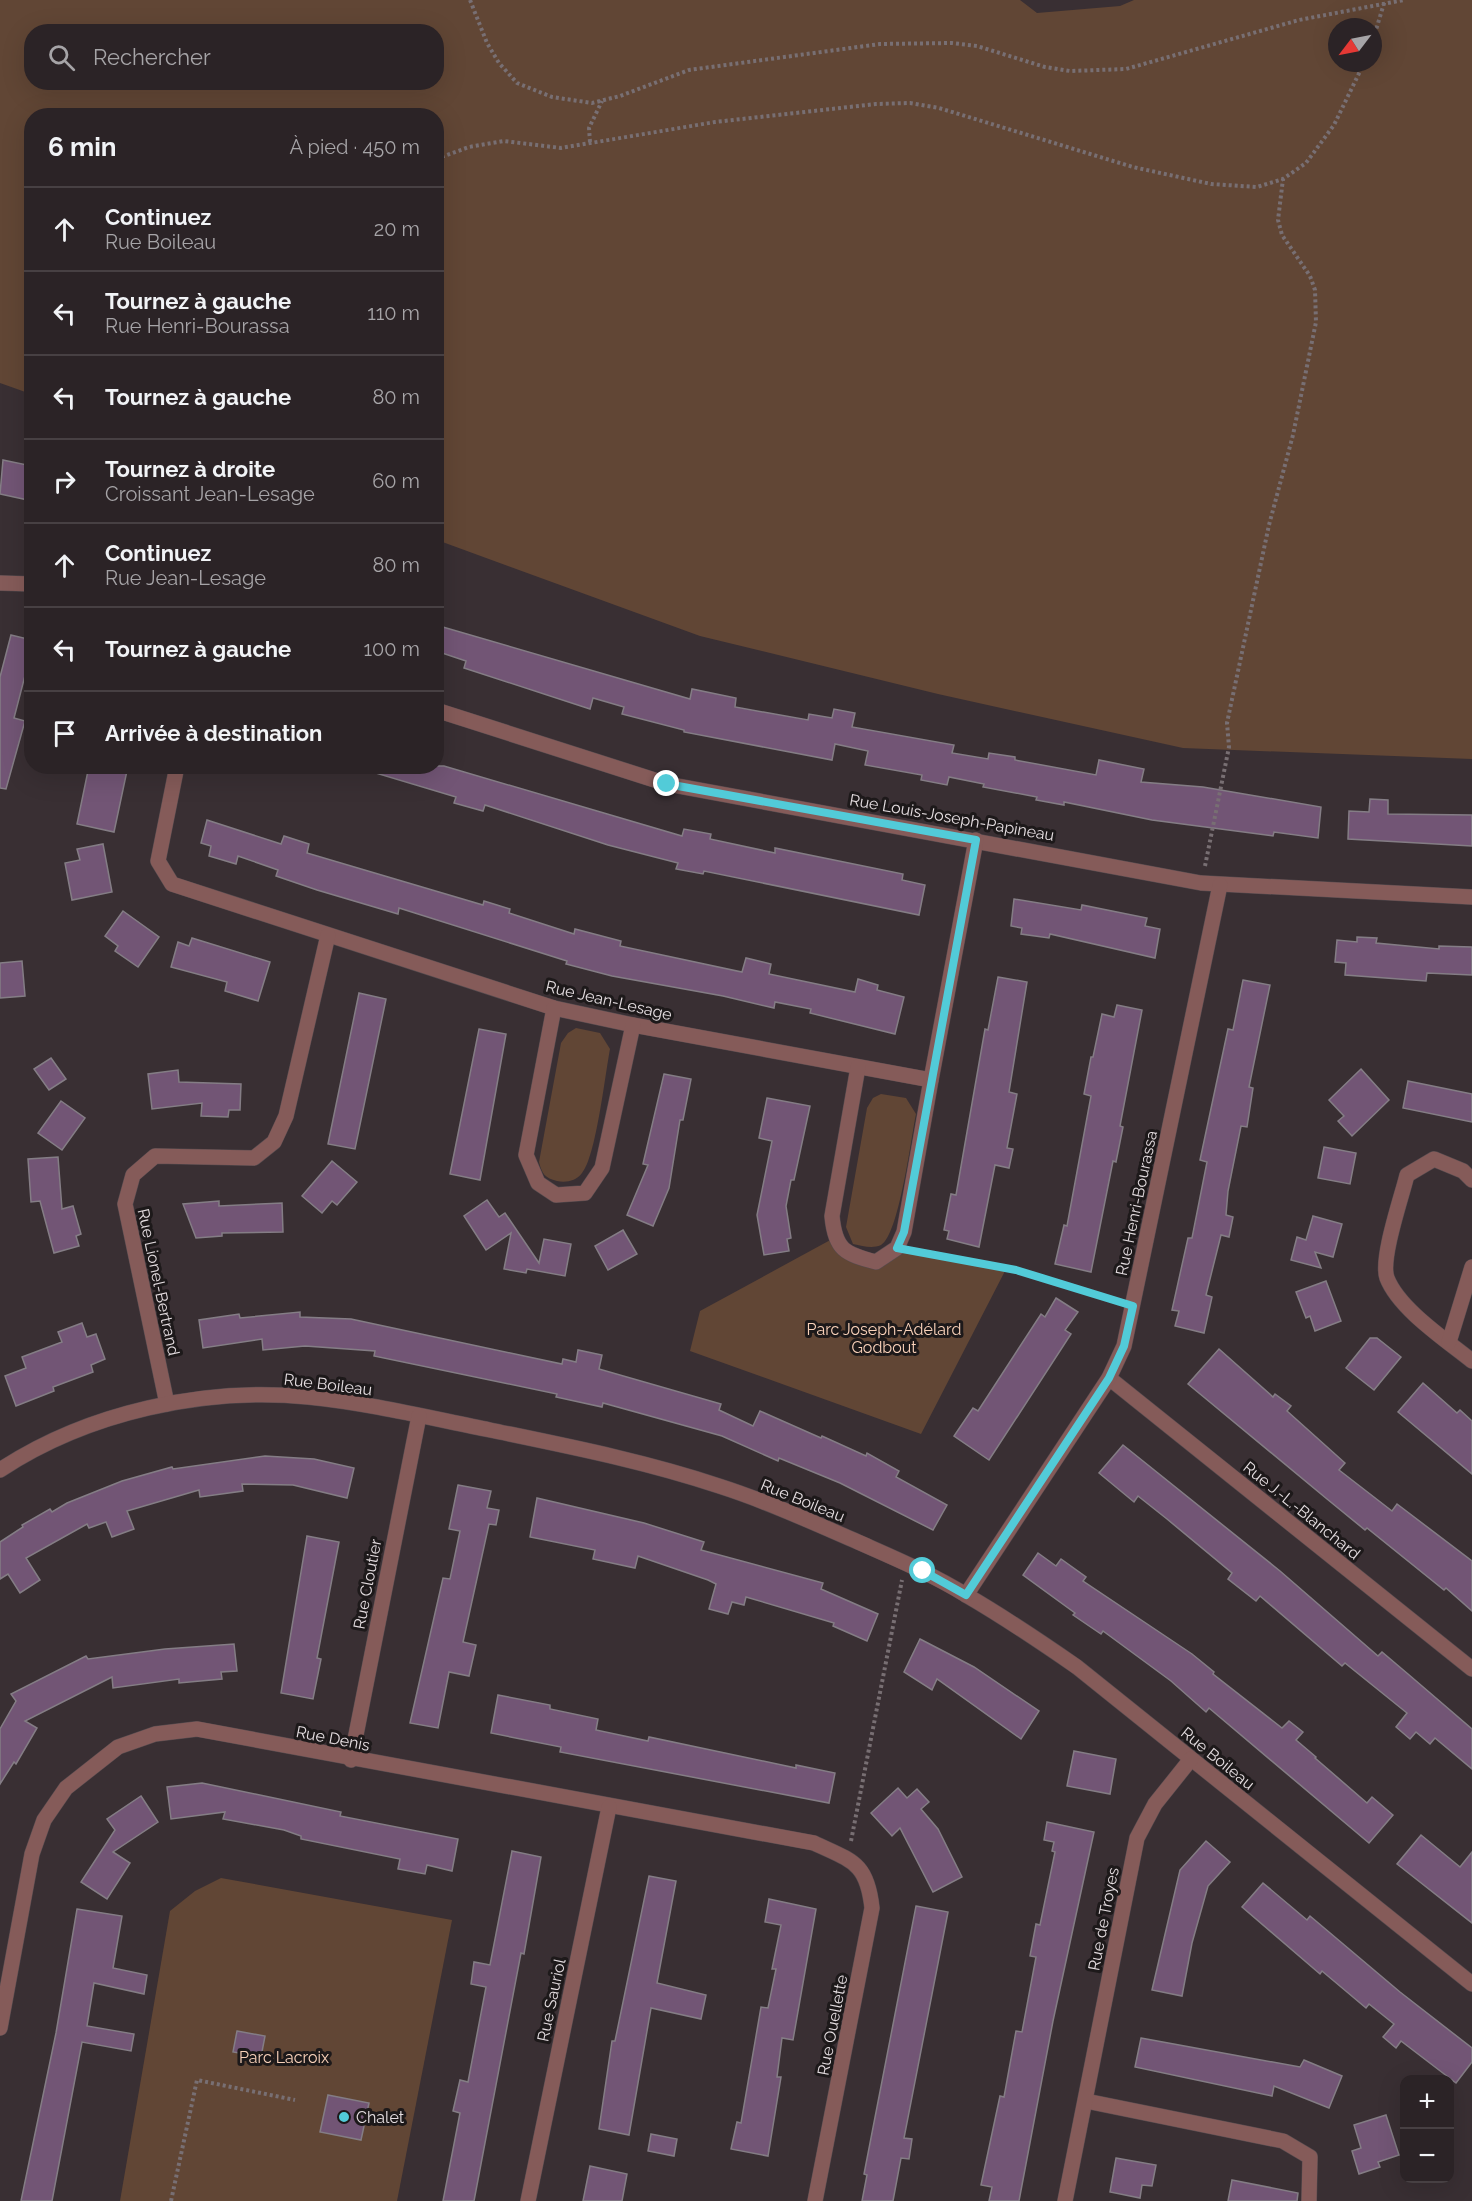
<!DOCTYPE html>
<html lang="fr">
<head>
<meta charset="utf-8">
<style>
	body { margin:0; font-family:Raleway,sans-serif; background:#372f32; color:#f1f3f6 }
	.controls { position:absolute; right:18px; bottom:18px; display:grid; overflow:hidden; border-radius:12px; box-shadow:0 6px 24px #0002 }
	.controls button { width:54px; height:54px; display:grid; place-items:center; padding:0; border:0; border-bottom:2px solid #474043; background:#2b2326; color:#f1f3f6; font:30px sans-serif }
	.compass { position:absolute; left:1328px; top:18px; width:54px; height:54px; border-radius:50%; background:#2b2326; box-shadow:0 6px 24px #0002; rotate:238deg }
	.stop { position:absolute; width:18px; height:18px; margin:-14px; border:4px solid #52cbd8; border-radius:50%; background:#fff }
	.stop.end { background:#52cbd8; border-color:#fff; box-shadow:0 2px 6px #0008 }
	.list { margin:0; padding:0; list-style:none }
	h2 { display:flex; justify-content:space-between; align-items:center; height:78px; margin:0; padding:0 24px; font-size:26px }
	h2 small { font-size:20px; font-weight:400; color:#a6a4a7 }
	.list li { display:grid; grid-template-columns:39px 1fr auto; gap:18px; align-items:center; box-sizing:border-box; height:84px; padding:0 24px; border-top:2px solid #474043 }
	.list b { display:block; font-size:22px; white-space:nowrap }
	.list p { margin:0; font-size:20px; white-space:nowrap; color:#a6a4a7 }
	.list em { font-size:20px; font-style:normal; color:#a6a4a7 }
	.icon { flex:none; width:33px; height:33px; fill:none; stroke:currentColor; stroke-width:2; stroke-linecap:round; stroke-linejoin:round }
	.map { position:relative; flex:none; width:1472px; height:2201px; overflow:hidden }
	.search { position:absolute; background:#2b2326; box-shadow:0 6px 24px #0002; left:24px; top:24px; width:420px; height:66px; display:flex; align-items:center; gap:15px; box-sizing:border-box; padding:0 21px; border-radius:24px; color:#a6a4a7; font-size:22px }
	.panel { position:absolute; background:#2b2326; box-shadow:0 6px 24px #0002; left:24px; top:108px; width:420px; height:666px; border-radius:24px }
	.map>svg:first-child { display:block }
</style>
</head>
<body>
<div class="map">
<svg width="1472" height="2201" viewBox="0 0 1472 2201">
	<rect width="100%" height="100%" fill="#392f33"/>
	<g fill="#614635" fill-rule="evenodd">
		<path d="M0,0H1020L1037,13L1120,6L1134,0H1472V759L1183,748L938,694L700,636L437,540L436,116H32L31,394L0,383ZM1337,27H1373V63H1337ZM32,32H436V82H32Z"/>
		<path d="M576,1028L600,1033L610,1049C605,1075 596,1157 582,1173C576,1181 566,1183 557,1181C545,1178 542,1174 539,1162L561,1043L568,1033Z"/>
		<path d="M881,1094L906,1098L916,1114C911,1138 899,1235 881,1245C872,1249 863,1246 853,1244L846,1227L867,1108L873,1098Z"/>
		<path d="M834,1238L876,1262L897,1248L1005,1271L921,1434L690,1351L700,1311Z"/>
		<path d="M221,1878L452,1920L397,2201H120L170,1911L195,1891Z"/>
	</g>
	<g fill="#725575" stroke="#847d85" stroke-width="1.5">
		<path d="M3,460L32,466L28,500L0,494Z"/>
		<path d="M436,625L690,699L692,689L736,698L735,707L808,720L809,714L832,718L834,709L855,713L852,727L954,745L952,753L988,759L989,753L1015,757V760L1096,775L1099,760L1144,769L1141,782L1203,787L1321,807L1318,838L1274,832L1273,836L1152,820L1064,802V805L1036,800L1037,797L983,787L984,784L949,777L947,785L921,780L922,775L865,765L868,751L835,744L832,760L684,732V730L622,714L624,707L593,698L590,709L464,668L466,661L436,651Z"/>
		<path d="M11,635L32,640V670L27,668L14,718L25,721L6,789L0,788V677Z"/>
		<path d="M89,766H128L114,832L77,824Z"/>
		<path d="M369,766H444L682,836L684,829L711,834L710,839L775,853V848L903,874L902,880L925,885L919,915L704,871L703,874L676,869L678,863L608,845L485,805L483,811L454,803L456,797L369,771Z"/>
		<path d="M1370,799L1388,800V814L1472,815V846L1348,839L1349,811L1369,812Z"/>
		<path d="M207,820L281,844L284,836L309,844L307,853L483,905L484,901L510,909L509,913L574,934L575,929L621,941L620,946L742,972L746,958L771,964L769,974L855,992L858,979L878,985L877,990L904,997L895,1034L810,1013L811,1009L775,1002L774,1008L723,996L612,976L566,964L567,961L399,908L398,914L317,890L276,876L278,870L238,856L236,864L209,856L211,846L201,843Z"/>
		<path d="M103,844L112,892L72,900L65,863L80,860L77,849Z"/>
		<path d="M1014,899L1081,910L1082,905L1147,918L1145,926L1160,929L1155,958L1050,934L1049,938L1021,934L1022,928L1011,926Z"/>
		<path d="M123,911L159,937L138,967L115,951L118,946L105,936Z"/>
		<path d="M1357,937L1377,938L1376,943L1439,949V946L1472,947V975L1427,973L1426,981L1345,975L1346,963L1335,962L1337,940L1357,942Z"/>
		<path d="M192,938L270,962L258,1001L225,991L227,982L171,967L178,942L189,946Z"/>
		<path d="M22,961L25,996L0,998V963Z"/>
		<path d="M998,977L1027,982L1009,1092L1017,1094L1007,1148L1013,1149L1009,1168L995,1165L979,1247L947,1239L949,1231L944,1230L951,1194L956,1195L985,1029L988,1030Z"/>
		<path d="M1243,980L1270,985L1249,1087L1253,1088L1247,1127L1241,1126L1228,1191L1226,1215L1233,1217L1229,1237L1221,1235L1206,1295L1212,1297L1204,1333L1175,1326L1179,1311L1172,1310L1188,1238H1192L1207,1162L1200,1160L1228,1029L1233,1030Z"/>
		<path d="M359,993L386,999L355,1149L328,1144Z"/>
		<path d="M1117,1005L1142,1010L1120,1126L1123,1127L1116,1162L1113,1161L1091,1272L1055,1264L1064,1225L1067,1226L1091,1096L1084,1094L1091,1057H1093L1102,1014L1114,1017Z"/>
		<path d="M479,1029L506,1034L480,1180L450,1174Z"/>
		<path d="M51,1058L66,1079L49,1090L34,1069Z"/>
		<path d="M1361,1069L1389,1100L1352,1136L1338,1121L1344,1116L1329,1100Z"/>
		<path d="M178,1070L179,1082L241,1084L240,1110H229L228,1117L201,1116L202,1103L152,1109L148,1074Z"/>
		<path d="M664,1074L691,1079L683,1120H680L669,1188L653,1226L627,1215L648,1165L643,1164Z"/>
		<path d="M1408,1081L1472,1094V1122L1403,1108Z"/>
		<path d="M767,1098L810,1106L794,1180H791L786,1206L791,1238L787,1239L789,1251L764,1255L757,1215L772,1141L759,1138Z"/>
		<path d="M61,1101L85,1118L62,1150L38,1133Z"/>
		<path d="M1324,1147L1356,1153L1350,1184L1318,1178Z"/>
		<path d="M58,1157L62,1209L73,1206L81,1234L76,1236L79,1246L54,1253L40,1201L31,1202L28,1159Z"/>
		<path d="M332,1161L357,1182L337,1205L332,1201L322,1213L302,1196Z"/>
		<path d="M487,1200L499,1217L505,1213L539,1263L544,1239L571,1244L565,1276L527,1269L526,1273L504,1269L511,1233L486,1250L464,1216Z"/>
		<path d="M219,1201V1206L282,1203L283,1232L222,1233V1236L196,1238L183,1204Z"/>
		<path d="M1313,1216L1342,1224L1333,1257L1315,1252L1321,1268L1291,1260L1297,1237L1306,1240Z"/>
		<path d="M623,1230L637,1254L608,1270L595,1246Z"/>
		<path d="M1326,1281L1341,1321L1315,1331L1310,1316L1306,1318L1296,1292Z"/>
		<path d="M1056,1298L1078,1312L1065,1330L1071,1334L989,1460L954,1436L973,1408L978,1411L1041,1314L1045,1317Z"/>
		<path d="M300,1312V1317L351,1319L562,1364L563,1359L576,1362L578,1350L602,1355L599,1369L721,1404L719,1410L753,1426L760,1411L821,1438L822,1436L866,1456L867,1453L899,1471L896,1477L947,1505L933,1530L840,1483L779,1458L778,1461L722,1436L603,1403L602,1407L556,1397L557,1394L374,1356L375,1351L305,1346L263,1350L262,1339L203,1348L199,1320L239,1314L240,1318Z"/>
		<path d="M82,1323L87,1337L96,1334L105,1359L91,1365L93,1372L53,1387L54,1391L16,1406L5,1376L26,1368L22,1357L62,1342L58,1332Z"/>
		<path d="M1370,1338H1377L1401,1357L1374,1390L1346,1368Z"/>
		<path d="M1219,1349L1273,1397L1275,1394L1291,1406L1287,1411L1345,1463L1339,1470L1392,1511L1397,1504L1472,1561V1611L1446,1588L1444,1590L1367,1528L1365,1530L1327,1499L1188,1384Z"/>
		<path d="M1423,1383L1457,1413L1460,1410L1472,1421V1474L1398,1412Z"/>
		<path d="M1123,1445L1280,1571L1378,1656L1382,1652L1408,1674L1472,1729V1769L1435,1738L1430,1744L1416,1732L1410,1739L1396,1727L1407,1713L1345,1663L1342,1666L1260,1596L1256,1601L1228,1579L1232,1573L1167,1519L1138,1496L1134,1502L1099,1473Z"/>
		<path d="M265,1456L314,1459L354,1468L347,1498L293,1485L242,1484L243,1491L200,1497L199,1490L127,1511L134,1529L112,1537L106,1522L89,1528L87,1524L26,1558L40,1580L20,1593L8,1574L0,1579V1542L23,1527L22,1525L50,1509L52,1512L67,1503L122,1481L172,1467L173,1469Z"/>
		<path d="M458,1485L491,1491L487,1508L499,1510L496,1525L489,1524L463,1642L476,1645L469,1676L449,1672L438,1728L410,1723L443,1578L450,1579L460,1531L449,1529Z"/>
		<path d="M537,1498L644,1523L704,1542L701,1550L823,1583L821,1589L878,1614L867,1641L833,1626L834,1623L746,1597L744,1605L732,1602L728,1614L709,1609L716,1584L708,1580L638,1556L635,1568L593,1559L595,1550L530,1537Z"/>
		<path d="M307,1536L339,1542L317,1658L321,1659L313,1699L281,1693Z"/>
		<path d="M1038,1553L1056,1566L1061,1559L1086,1577L1083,1581L1192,1654L1214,1672L1213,1674L1282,1728L1289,1721L1303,1732L1296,1740L1316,1757L1315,1758L1367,1803L1372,1797L1393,1815L1369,1843L1209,1708L1206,1712L1171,1681L1103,1631L1101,1634L1073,1615L1075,1613L1023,1575Z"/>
		<path d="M920,1639L974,1667L1039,1711L1021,1739L937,1679L932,1690L904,1672Z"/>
		<path d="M234,1644L237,1671L221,1672L222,1679L179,1683V1679L113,1688L112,1677L25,1721L37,1728L16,1764L14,1762L0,1784V1729L16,1701L11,1694L86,1656L88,1659L165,1649Z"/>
		<path d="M498,1695L550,1705V1709L598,1719L596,1730L648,1741L649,1737L796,1768V1765L835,1773L829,1803L560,1752L561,1747L491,1733Z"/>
		<path d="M1074,1751L1116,1759L1110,1794L1067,1786Z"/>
		<path d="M202,1783L341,1812L340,1816L458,1839L452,1871L427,1865L425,1874L398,1869L400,1859L301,1839V1836L284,1830L223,1819L225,1812L171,1819L167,1787Z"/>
		<path d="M898,1788L907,1798L917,1789L929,1802L921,1809L938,1829L962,1877L933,1892L900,1828L892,1836L871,1813Z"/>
		<path d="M141,1796L158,1822L113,1852L130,1863L107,1899L81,1882L115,1830L107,1819Z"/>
		<path d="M1047,1822L1094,1832L1053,2021L1019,2201H989L992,2187L981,2185L1000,2096L1004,2097L1016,2031L1022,2032L1036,1957L1030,1956L1036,1924L1040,1925L1055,1852L1052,1851L1054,1842L1044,1840Z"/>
		<path d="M1421,1835L1460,1867L1472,1852V1923L1397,1864Z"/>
		<path d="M1206,1841L1230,1862L1208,1886L1192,1943L1182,1996L1152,1990L1180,1870Z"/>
		<path d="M512,1851L541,1857L524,1954L521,1953L474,2201H443L460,2113L453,2111L460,2080L468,2082L486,1987L471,1984L474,1962L490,1965Z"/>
		<path d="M649,1876L676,1881L657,1983L706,1995L701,2019L651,2008L629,2135L599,2129L612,2041H615Z"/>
		<path d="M1263,1883L1307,1920L1310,1916L1400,1992L1472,2048V2062L1456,2083L1401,2041L1396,2048L1383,2037L1394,2024L1369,2004L1366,2008L1322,1971L1320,1974L1242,1907Z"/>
		<path d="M769,1899L816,1909L793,2040L782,2038L777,2077H781L768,2156L731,2149L737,2122L741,2123L761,2007L768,2008L776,1969H772L781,1925L765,1922Z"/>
		<path d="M916,1906L948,1912L904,2138L912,2139L909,2159L901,2158L893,2201H862L867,2175L864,2174Z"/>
		<path d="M77,1909L122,1916L113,1968L147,1975L144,1994L94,1983L87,2026L134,2034L131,2051L82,2042L52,2201H21L56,2033Z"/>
		<path d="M237,2031L265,2036L261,2057L233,2052Z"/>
		<path d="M1141,2038L1300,2067L1304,2060L1342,2076L1329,2108L1274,2086L1272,2096L1135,2067Z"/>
		<path d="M328,2095L369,2103L361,2140L320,2132Z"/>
		<path d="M1386,2115L1399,2155L1378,2162L1380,2167L1359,2174L1352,2151L1361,2148L1354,2125Z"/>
		<path d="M651,2134L677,2139L674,2156L648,2151Z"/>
		<path d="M1116,2158L1156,2165L1152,2186L1142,2185L1140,2198L1110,2192Z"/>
		<path d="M590,2166L627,2174L622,2201H583Z"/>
		<path d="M1232,2180L1298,2193L1297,2201H1228Z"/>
	</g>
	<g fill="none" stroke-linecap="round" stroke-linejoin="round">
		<g stroke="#554b4f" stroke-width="16">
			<g id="street">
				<path d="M0,583L32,584"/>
				<path d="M436,710L667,784L1201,883L1472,897"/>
				<path d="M177,766L158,861L172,884L554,1008L633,1025L931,1080L976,840"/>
				<path d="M554,1008L526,1155L538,1183L556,1195L585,1193L602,1168L633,1025"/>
				<path d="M858,1067L832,1216C835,1250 845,1254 876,1262L897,1248L904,1232L931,1080"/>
				<path d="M1472,1180L1463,1171L1434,1159L1407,1175C1402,1196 1380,1259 1387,1278C1399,1309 1446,1340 1472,1361"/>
				<path d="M1449,1342L1472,1267"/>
				<path d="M1109,1378L1472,1669"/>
				<path d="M167,1404L125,1204L133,1175L155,1156L254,1158L274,1142L286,1116L328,935"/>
				<path d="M0,1470C88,1412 204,1387 308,1397C369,1403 430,1418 490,1430C567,1446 644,1461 719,1486C766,1501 812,1522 858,1542C894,1558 932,1574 966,1595C1004,1617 1041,1642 1077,1667L1472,1984"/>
				<path d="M966,1595L1109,1378L1124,1346L1220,885"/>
				<path d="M351,1760L419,1416"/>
				<path d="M0,2028L32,1854L44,1820L66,1788L118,1747L155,1734L197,1729L814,1843C852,1861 867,1862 872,1908L815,2201"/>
				<path d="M1086,2101L1283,2141L1310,2157L1309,2201"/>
				<path d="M528,2201L609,1807"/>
				<path d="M1065,2201L1137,1838L1155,1804L1191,1759"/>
			</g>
		</g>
		<g stroke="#786f73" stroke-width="4" stroke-dasharray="3 3" stroke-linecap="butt">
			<path d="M470,0L487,43L499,63L517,83L552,97L592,103L620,96L689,70L880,44L952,43L977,46L1045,67L1070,71L1126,69L1299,20L1404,0"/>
			<path d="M1373,40L1385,0"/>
			<path d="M590,142L589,128L602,101"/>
			<path d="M436,159L469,147L504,141L561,148L715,122L876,104L910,103L939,108L1133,167L1211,184L1257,187L1283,179L1306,163L1334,125L1364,63"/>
			<path d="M1205,866L1229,747L1227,723L1269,525L1293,435L1316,322L1315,290L1310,276L1282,235L1278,220L1283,179"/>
			<path d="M913,1251L1016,1270L1115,1301"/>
			<path d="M851,1841L902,1580"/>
			<path d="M171,2201L197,2080L295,2100"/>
		</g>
		<use href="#street" stroke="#855b59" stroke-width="15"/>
	</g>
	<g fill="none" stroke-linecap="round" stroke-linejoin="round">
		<path stroke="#52cbd8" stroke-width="8" d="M667,784L976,840L904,1232L897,1248L1016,1270L1133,1306L1124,1346L1109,1378L966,1595L923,1571"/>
	</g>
	<circle fill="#52cbd8" stroke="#1d191a" stroke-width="2" cx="344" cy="2117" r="6"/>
	<g text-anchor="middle" stroke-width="6" stroke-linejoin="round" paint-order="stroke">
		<g font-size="16" fill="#e5dee1" stroke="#1d191a">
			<text transform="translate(952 817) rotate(10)" y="6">Rue Louis-Joseph-Papineau</text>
			<text transform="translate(609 1000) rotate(13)" y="6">Rue Jean-Lesage</text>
			<text transform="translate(1136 1203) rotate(-78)" y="6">Rue Henri-Bourassa</text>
			<text transform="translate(159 1282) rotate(78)" y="6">Rue Lionel-Bertrand</text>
			<text transform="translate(328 1384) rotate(7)" y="6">Rue Boileau</text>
			<text transform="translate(803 1500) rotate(22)" y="6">Rue Boileau</text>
			<text transform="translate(1302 1510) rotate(39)" y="6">Rue J.-L.-Blanchard</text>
			<text transform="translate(367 1584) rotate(-79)" y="6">Rue Cloutier</text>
			<text transform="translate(333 1738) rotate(11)" y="6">Rue Denis</text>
			<text transform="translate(1218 1758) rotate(39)" y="6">Rue Boileau</text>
			<text transform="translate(1103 1919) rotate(-79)" y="6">Rue de Troyes</text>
			<text transform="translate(551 2000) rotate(-78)" y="6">Rue Sauriol</text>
			<text transform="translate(832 2025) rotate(-79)" y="6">Rue Ouellette</text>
		</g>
		<g font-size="16" fill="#fad2ba" stroke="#1d191a">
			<text x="884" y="1335">Parc Joseph-Adélard<tspan x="884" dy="18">Godbout</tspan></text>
			<text x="284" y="2063">Parc Lacroix</text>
		</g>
		<g font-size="16" fill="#e5dee1" stroke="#1d191a" text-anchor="start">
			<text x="356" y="2123">Chalet</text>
		</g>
	</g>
</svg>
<div class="controls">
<button>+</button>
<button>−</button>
</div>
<svg class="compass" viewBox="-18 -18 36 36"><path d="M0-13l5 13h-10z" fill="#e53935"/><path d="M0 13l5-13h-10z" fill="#a6a4a7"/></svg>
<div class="stop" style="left:923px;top:1571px"></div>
<div class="stop end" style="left:667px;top:784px"></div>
<div class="search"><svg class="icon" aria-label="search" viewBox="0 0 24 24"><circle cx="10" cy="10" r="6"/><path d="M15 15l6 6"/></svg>Rechercher</div>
<section class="panel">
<h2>6 min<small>À pied · 450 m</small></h2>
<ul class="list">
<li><svg class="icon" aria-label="ahead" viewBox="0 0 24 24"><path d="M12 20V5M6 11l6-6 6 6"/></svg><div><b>Continuez</b><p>Rue Boileau</p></div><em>20 m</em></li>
<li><svg class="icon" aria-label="left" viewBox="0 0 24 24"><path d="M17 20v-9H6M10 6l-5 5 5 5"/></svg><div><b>Tournez à gauche</b><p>Rue Henri-Bourassa</p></div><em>110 m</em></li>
<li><svg class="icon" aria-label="left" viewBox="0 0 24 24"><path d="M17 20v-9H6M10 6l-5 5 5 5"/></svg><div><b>Tournez à gauche</b></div><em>80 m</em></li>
<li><svg class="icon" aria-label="right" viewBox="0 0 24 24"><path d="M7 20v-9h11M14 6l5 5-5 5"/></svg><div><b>Tournez à droite</b><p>Croissant Jean-Lesage</p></div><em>60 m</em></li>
<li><svg class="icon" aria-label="ahead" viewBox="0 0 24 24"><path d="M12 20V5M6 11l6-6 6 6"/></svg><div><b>Continuez</b><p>Rue Jean-Lesage</p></div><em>80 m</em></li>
<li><svg class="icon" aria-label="left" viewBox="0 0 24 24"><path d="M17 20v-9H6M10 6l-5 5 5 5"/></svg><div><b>Tournez à gauche</b></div><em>100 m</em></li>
<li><svg class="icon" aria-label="arrive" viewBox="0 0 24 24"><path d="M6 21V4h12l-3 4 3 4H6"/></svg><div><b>Arrivée à destination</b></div></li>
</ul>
</section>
</div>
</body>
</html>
